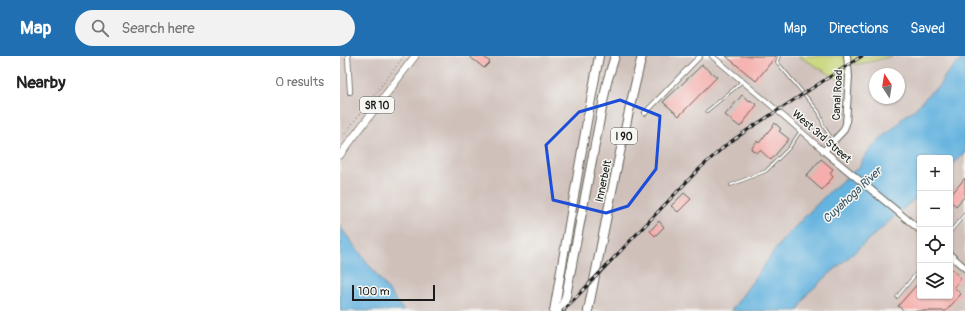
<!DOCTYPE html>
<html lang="en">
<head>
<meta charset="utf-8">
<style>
	body { margin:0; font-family:Pangolin,sans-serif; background:#f2f2f2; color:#222 }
	.controls { position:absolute; right:12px; bottom:12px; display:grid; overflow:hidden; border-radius:4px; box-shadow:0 1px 3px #0004 }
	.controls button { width:36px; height:36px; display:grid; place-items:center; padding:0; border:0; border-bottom:1px solid #e0e0e0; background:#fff; color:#222; font:20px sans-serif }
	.compass { position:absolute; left:529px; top:12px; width:36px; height:36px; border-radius:50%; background:#fff; box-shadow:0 1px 3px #0004; rotate:348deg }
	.scale { position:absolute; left:12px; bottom:10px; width:83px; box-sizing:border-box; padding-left:4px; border:2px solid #1c1c1c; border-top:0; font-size:11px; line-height:14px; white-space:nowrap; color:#1c1c1c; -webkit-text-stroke:3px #f6f6f2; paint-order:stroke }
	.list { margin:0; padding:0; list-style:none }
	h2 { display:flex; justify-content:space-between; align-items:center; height:52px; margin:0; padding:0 16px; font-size:17px }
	h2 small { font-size:13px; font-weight:400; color:#767676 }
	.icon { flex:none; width:22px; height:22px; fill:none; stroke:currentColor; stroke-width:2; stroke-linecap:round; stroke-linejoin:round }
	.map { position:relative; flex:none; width:625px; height:255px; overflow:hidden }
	header { display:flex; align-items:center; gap:24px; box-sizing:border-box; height:56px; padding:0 20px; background:#1f6fb2; color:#fff }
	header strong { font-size:19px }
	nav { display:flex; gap:22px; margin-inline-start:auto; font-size:14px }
	.search { width:280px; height:36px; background:#f2f2f2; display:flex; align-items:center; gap:10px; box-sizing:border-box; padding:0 14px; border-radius:22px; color:#767676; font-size:15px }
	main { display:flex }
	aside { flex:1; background:#fff }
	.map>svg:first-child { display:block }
</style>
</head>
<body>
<header>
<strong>Map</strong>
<div class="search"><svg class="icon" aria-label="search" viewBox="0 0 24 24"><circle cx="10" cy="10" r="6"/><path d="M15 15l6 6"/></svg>Search here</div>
<nav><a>Map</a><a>Directions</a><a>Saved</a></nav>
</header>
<main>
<aside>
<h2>Nearby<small>0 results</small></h2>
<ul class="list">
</ul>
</aside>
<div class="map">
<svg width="625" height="255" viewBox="0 0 625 255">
	<rect width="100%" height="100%" fill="#f6f6f2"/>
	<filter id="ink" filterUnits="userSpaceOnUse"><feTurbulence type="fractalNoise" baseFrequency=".025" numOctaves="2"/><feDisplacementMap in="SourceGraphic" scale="8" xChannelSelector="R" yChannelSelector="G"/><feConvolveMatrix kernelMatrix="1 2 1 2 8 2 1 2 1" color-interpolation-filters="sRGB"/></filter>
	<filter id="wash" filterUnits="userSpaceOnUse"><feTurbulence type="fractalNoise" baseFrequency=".012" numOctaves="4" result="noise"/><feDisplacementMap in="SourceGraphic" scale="16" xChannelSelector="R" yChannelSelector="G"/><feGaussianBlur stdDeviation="0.9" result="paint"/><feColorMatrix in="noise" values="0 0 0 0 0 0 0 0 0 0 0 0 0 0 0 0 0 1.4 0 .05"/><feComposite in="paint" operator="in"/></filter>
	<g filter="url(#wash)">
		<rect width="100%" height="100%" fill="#ebe5c9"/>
		<g fill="#cfc0ba" fill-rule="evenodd">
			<path d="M0,0H458L508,29L509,8L534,5L552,0L625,1L611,13L604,21L599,31L591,36L574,55L562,62L560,66L530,93L524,102L521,110L489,136L444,182L391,255H64L1,172L0,168ZM535,18H559V42H535Z"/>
			<path d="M625,97V255H458L467,238L580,138V240H610V111Z"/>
		</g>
		<path fill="#c7d476" stroke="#727849" d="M458,0H552C538,4 524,8 510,8L508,29Z"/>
		<g fill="#65b3df" stroke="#40687e">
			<path d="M625,1V97L610,111V102H580V138L467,238L458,255H391L444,182L489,136L520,110L524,102L530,93L560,66L562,62L574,54L591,36L599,31L604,21L611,13Z"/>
			<path d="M0,168L1,172L64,255H0Z"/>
		</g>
		<g id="blocks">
			<g fill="#f5aeac">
				<path d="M129,0H143L150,6L144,12Z"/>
				<path d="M386,0H436L416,25Z"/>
				<path d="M362,9L377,21L339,60L323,46Z"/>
				<path d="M402,39L409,45L410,44L417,49L400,71L385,59Z"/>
				<path d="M435,67L441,73L439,75L449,83L431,104L420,94L417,97L411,93L417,85L419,87Z"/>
				<path d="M481,103L493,113L490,117L493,121L482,134L466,120Z"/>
				<path d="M625,122V140L616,150L610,145V140Z"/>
				<path d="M344,137L351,143L338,156L331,150Z"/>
				<path d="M319,165L324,171L315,180L310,175Z"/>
				<path d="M610,212L621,222L614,231L621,238L606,255H564L558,250L580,225V240H610Z"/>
			</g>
		</g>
	</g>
	<g filter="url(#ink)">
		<use href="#blocks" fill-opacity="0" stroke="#646259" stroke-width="1"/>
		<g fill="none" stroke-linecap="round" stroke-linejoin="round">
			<g stroke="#646259" stroke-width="3.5">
				<g id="lane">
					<path d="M439,0L437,6L479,56L484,71L493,84"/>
					<path d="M367,55L395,32L401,26"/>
					<path d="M391,129L426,115L449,92L460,76"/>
					<path d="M610,176L625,158"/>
					<path d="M557,241L580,213"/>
				</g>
			</g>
			<g stroke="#646259" stroke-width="6">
				<g id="street">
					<path d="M8,0L10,36"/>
					<path d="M372,0L426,45L484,95"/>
					<path d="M305,57L360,0"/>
				</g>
			</g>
			<g stroke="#646259" stroke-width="8">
				<g id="secondary">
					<path d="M507,0L509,20L506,68L503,75L484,95L580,174"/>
					<path d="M610,199L625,212"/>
				</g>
			</g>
			<g stroke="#646259" stroke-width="8">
				<path id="primary" d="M0,99L75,0"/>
			</g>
			<g stroke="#646259" stroke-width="10">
				<g id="highway">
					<path d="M214,255L246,71L259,0"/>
					<path d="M221,255L226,240L267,26L275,0"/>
					<path d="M248,255C265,170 281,84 302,0"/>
				</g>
			</g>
			<g stroke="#646259" stroke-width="1" stroke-dasharray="1 3" stroke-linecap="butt">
				<path d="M479,82H486"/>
				<path d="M0,84L64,0"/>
			</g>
			<use href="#lane" stroke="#fff" stroke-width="2"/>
			<use href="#street" stroke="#fff" stroke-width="4.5"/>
			<use href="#secondary" stroke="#fff" stroke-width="6"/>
			<use href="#primary" stroke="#fff" stroke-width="7"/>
			<use href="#highway" stroke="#fff" stroke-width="8"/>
			<g stroke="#1c1c1c" stroke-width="3">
				<path id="rail" d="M223,255L357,115L386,89L409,73L522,0"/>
			</g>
			<use href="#rail" stroke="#f6f6f2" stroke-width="1.5" stroke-dasharray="4.5" stroke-linecap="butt"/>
		</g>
	</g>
	<path fill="none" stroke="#1d4ed8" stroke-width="3" stroke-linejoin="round" d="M280,44L320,60L316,113L288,150L266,157L213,144L206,89L239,56Z"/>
	<g text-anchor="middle" stroke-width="3" stroke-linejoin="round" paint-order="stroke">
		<g fill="#f6f6f2" stroke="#5d5d5c" stroke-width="1">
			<rect x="20" y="41" width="34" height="16" rx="3"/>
			<rect x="271" y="72" width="26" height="16" rx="3"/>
		</g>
		<g font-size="10" font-weight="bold" fill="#1c1c1c">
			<text x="37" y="53">SR 10</text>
			<text x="284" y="84">I 90</text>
		</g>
		<g font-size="11" fill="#1c1c1c" stroke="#f6f6f2">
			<text transform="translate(497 39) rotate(-87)" y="4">Canal Road</text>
			<text transform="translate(482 80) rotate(41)" y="4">West 3rd Street</text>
			<text transform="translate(263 125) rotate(-78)" y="4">Innerbelt</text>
		</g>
		<g font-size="12" font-style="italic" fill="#39586a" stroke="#f6f6f2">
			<text transform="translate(512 139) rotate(-43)" y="4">Cuyahoga River</text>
		</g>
	</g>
</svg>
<div class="controls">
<button>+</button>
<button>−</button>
<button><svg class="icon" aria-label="locate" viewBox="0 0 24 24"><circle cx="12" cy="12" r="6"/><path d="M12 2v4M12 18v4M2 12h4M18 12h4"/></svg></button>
<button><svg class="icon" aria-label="layers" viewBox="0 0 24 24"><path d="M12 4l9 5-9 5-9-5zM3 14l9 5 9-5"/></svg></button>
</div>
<svg class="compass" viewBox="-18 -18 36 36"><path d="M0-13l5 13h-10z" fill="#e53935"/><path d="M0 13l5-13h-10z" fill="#767676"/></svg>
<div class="scale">100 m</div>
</div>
</main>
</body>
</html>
